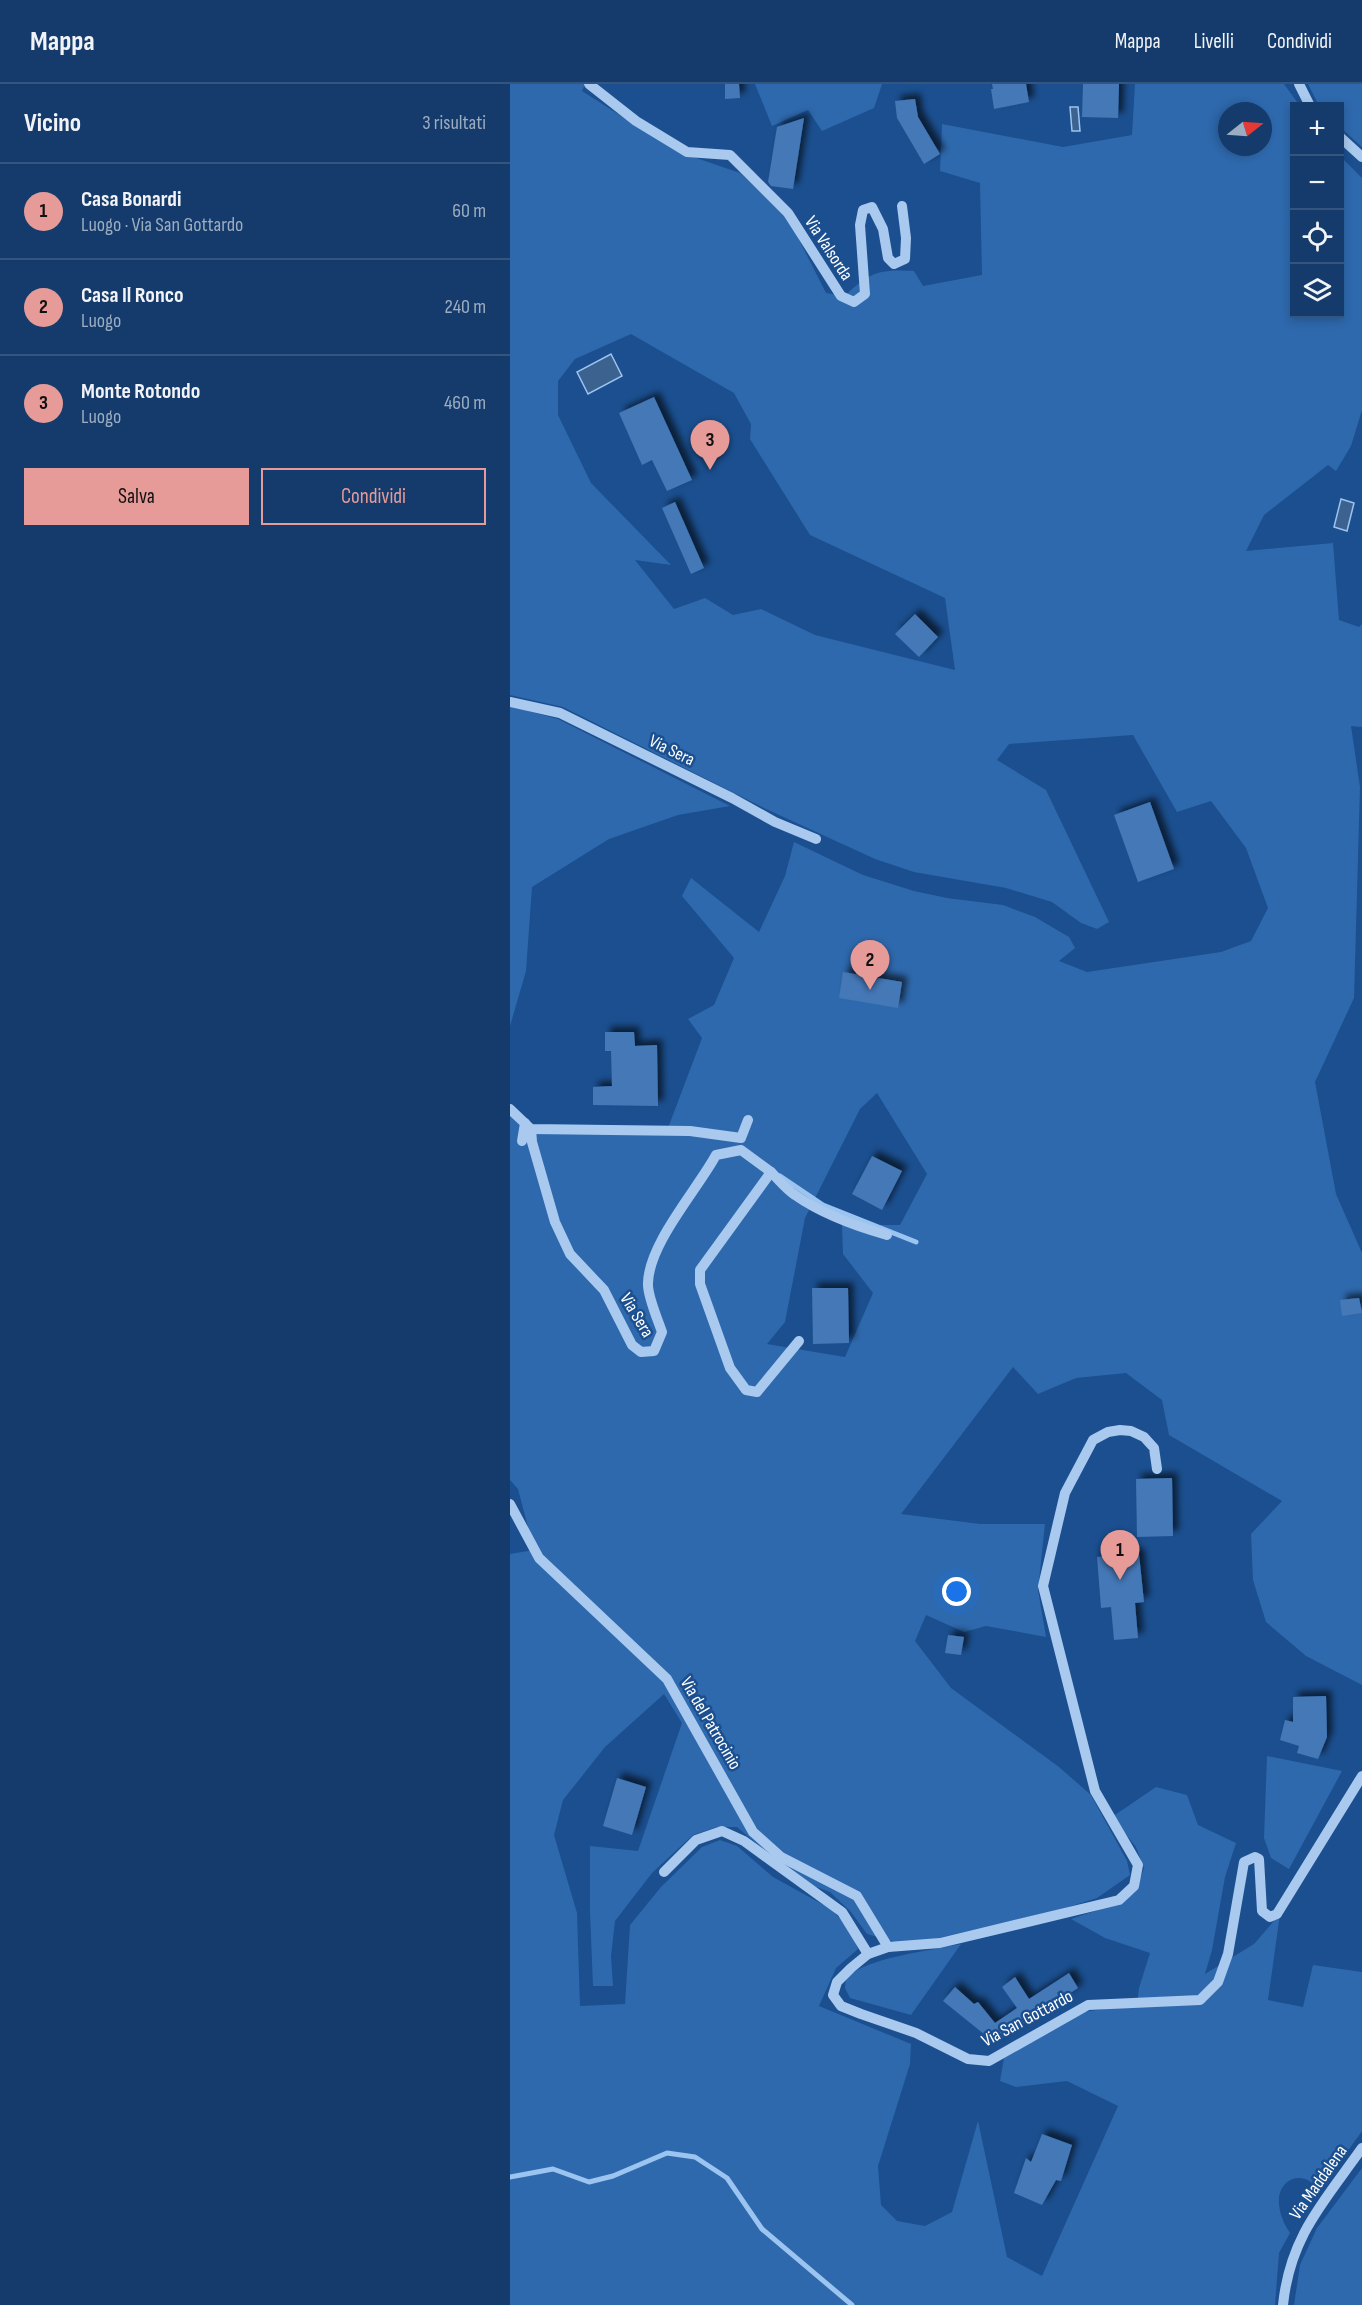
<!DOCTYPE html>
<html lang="it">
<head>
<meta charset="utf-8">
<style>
	body { margin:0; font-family:"Sofia Sans Condensed",sans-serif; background:#1d4271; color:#f1f3f6 }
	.controls { position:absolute; right:18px; top:18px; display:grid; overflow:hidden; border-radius:0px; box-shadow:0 3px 9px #0003 }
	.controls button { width:54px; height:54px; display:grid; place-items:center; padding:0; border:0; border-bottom:2px solid #33557e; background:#143b6b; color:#f1f3f6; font:30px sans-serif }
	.compass { position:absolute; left:708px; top:18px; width:54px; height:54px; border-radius:50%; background:#143b6b; box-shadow:0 3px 9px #0003; rotate:73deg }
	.you { position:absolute; left:447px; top:1508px; width:21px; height:21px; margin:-15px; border:4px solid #fff; border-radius:50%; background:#1a73e8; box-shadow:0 0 0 9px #1a73e833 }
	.badge { display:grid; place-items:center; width:39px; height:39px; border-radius:50%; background:#e69b98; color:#111; font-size:20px; font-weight:700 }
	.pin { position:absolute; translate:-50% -50px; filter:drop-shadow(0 2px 3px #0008) }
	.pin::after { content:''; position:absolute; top:32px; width:21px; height:18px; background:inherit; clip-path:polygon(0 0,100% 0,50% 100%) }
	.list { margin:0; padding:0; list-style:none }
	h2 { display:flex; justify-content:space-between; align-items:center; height:78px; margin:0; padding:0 24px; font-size:26px }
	h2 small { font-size:20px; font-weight:400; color:#9dadc1 }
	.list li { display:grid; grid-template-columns:39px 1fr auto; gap:18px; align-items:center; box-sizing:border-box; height:96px; padding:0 24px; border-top:2px solid #33557e }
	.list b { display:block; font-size:22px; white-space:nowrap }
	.list p { margin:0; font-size:20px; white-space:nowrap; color:#9dadc1 }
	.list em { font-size:20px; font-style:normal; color:#9dadc1 }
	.actions { display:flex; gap:12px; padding:18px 24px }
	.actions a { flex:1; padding:14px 0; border:2px solid #e69b98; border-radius:0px; text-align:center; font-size:21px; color:#e69b98 }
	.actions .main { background:#e69b98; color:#111 }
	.icon { flex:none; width:33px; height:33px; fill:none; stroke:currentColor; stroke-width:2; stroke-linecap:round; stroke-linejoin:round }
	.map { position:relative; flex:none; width:852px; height:2221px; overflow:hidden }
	header { display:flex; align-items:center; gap:36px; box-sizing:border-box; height:84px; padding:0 30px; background:#143b6b; border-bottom:2px solid #33557e }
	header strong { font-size:28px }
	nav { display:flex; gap:33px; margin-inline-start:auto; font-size:21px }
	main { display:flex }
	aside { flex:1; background:#143b6b }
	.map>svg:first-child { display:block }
</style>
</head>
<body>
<header>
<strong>Mappa</strong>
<nav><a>Mappa</a><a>Livelli</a><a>Condividi</a></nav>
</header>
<main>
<aside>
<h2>Vicino<small>3 risultati</small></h2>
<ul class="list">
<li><span class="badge">1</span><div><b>Casa Bonardi</b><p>Luogo · Via San Gottardo</p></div><em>60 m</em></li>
<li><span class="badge">2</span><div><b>Casa Il Ronco</b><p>Luogo</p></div><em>240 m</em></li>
<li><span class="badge">3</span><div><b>Monte Rotondo</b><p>Luogo</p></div><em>460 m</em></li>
</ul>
<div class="actions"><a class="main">Salva</a><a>Condividi</a></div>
</aside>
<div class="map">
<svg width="852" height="2221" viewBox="0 0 852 2221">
	<defs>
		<filter id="shadow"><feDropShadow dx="5.5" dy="-5.5" stdDeviation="3" flood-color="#0009"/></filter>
	</defs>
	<rect width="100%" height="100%" fill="#1b4f8f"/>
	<g fill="#2e69ad" fill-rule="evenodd">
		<path d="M0,0H75L72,7L166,67L230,89L278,134L316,209L335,212C359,188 370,185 404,187L413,202L472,191L470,99L430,87L432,40L553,63L622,51L625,0H774L790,22H784V230H830V72L852,94V326L841,362L826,387L818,381L754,431L736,467L823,459L829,536L849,543L852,540V643L841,642L850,703L844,914L805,998L826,1110L852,1169V1601L796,1572L756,1538L743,1496L741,1450L772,1417L659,1351L652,1316L616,1289L566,1294L528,1310L503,1283L391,1430L470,1440H535L528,1506L536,1553L476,1542L454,1548L416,1531L405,1557L441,1604L549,1683L581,1711L617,1777L620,1791L587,1814L552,1825L416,1857L386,1858L357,1850L341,1828L320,1808L290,1797L227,1743H207L183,1751L142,1789L105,1837L101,1872L103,1902H83L80,1828V1762L128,1767L172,1639L154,1610L95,1663L53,1716L44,1751L67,1829L70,1922L115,1920L120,1841L151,1803L192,1763L210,1756L227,1762L263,1793L321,1825L340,1845L348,1865L326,1884L309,1922L401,1960L400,1980L368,2082L371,2121L387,2137L415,2142L442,2128L468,2037L497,2173L532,2192L608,2022L557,1997L506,2003L490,1997L494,1974L572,1928L627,1921L629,1904L640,1869L595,1854L561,1835L615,1817L628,1802L634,1784L626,1763L602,1733L646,1703L677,1711L688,1741L726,1759L715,1793L702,1866L695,1890L744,1860L770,1830L758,1916L793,1923L803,1881L852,1888V2047L809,2107C798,2088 773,2090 769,2113C768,2126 773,2139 780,2149L769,2169L765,2221H0V1470L24,1466L8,1405L0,1396V1028L14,1048L158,1044L192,954L178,935L204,921L224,874L172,812L181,794L249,848L275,792L284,758L353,791L404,807L437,814L493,821L525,833L559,853L565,864L549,877L577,888L711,868L741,857L758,824L736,764L701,717L667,728L623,651L499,660L487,676L536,706L599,838L587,845L571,839L542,818L496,804L404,788L365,775L256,725L53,623L0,611ZM717,27H753V63H717ZM121,250L224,309L241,340L240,355L300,451L435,514L445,586L305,551L251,525L223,531L195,514L164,525L125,476L161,481L81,399L48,331V297L65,275ZM367,1009L417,1090L390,1141H332L333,1170L363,1209L335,1273L257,1260L275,1238L295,1134L350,1025Z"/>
		<path d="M245,0H372L364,24L312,47L298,26L262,42Z"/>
		<path d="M798,0H852V63L830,43V22H809Z"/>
		<path d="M0,622L48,635L220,722L168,731L99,755L22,803L16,887L0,942Z"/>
		<path d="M757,1672L832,1687L779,1785L761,1774L754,1754Z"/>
		<path d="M451,1860L401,1931L340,1914L335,1904L336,1893C360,1873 419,1867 451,1860Z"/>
		<path d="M852,2084V2221H784L790,2181L807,2144Z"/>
	</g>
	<g fill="#3c6290" stroke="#9cc4f0" stroke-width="1.5">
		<path d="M560,23H568L570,47H562Z"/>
		<path d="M101,270L112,292L78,310L67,288Z"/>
		<path d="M831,415L844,419L837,447L824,443Z"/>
	</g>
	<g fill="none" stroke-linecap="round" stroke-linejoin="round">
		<g stroke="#9cc4f0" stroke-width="5">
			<path d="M270,1092L313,1121L406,1158"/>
			<path d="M0,2093L43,2085L79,2098L103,2092L157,2069L185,2073L217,2094L252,2145L342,2221"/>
		</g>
	</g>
	<g fill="#4478b7" filter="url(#shadow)">
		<path d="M215,0H229L230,14L215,15Z"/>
		<path d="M482,0H516L519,18L484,25L481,5H483Z"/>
		<path d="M573,0H609L608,34L572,33Z"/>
		<path d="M405,15L408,33L430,70L414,80L387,34L385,17Z"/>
		<path d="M294,34L283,105L261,102L258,98L267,43Z"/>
		<path d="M144,313L182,396L157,407L142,376L132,381L109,329Z"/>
		<path d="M165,418L194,484L181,490L152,424Z"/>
		<path d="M405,530L428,553L409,573L385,550Z"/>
		<path d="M640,718L664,785L628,798L604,731Z"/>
		<path d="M333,888L392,898L388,924L329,914Z"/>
		<path d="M95,948H124L125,962L147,961L148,1022L83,1021V1003L102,1002L101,967H95Z"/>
		<path d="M362,1072L392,1087L372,1126L342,1110Z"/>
		<path d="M302,1204H338L339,1259L303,1260Z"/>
		<path d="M849,1214L852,1229L832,1232L830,1216Z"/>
		<path d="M662,1394L663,1452L627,1453L626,1395Z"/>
		<path d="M629,1470L634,1518L625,1519L628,1554L604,1556L601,1523L591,1524L587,1473Z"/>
		<path d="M438,1551L454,1553L451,1571L435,1569Z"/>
		<path d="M816,1612L817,1653L808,1675L787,1669L789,1662L770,1656L775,1636L783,1638V1613Z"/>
		<path d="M107,1694L136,1703L122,1751L93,1742Z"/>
		<path d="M559,1889L568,1904L485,1959L433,1917L445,1903L464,1920L468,1918L485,1939L507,1924L492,1903L505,1893L519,1915Z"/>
		<path d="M532,2050L562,2061L551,2097L546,2096L532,2121L504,2109L516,2074L521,2078Z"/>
	</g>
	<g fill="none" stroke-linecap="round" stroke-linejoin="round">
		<g stroke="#a9c9ee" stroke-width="10">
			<path d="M79,0L126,37L177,68L220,71L278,129L331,212L344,218L355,210L350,141L353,126L362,123L373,145L378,174L384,180L395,175L396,154L392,122"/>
			<path d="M789,0L800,22"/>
			<path d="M830,53L852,73"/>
			<path d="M0,618L50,629L222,714L265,738L306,755"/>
			<path d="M0,1025L21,1045L180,1047L231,1054L238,1036"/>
			<path d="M21,1045L22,1058L45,1138L60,1170L94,1206L122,1261L131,1268L144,1267L152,1248C148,1236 137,1211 138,1199C139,1159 187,1106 206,1071L231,1066L261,1088L190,1186V1200L220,1284L236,1306L247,1308L289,1257"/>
			<path d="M12,1057L15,1039"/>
			<path d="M261,1088C269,1096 276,1105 285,1111C312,1130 345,1142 377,1151"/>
			<path d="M647,1385L644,1364L634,1353L621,1347L610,1346L598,1348L583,1356L555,1409L533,1502L585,1707L628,1781L624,1802L609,1816L430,1859L378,1863L358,1870L341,1884L327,1898L323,1911L331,1922L351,1930L406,1949L458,1975L479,1977L578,1921L690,1916L708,1898L718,1870L734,1778L745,1773L749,1775L752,1827L760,1833L767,1830L852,1692"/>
			<path d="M0,1420L29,1474L157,1595L243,1748L271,1773L347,1812L378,1863"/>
			<path d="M154,1788L186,1756L212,1747L234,1757L332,1828L358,1870"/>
			<path d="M773,2221C780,2152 814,2118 852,2064"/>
		</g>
	</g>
	<g text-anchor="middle" stroke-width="5" stroke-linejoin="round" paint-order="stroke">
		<g font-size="18" fill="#fff" stroke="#1b4f8f">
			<text transform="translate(319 164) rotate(57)" y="6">Via Valsorda</text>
			<text transform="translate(162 666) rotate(26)" y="6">Via Sera</text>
			<text transform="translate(127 1231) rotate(59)" y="6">Via Sera</text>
			<text transform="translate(201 1639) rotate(60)" y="6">Via del Patrocinio</text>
			<text transform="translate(517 1934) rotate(-28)" y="6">Via San Gottardo</text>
			<text transform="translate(808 2098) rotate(-55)" y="6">Via Maddalena</text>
		</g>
	</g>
</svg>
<div class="controls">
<button>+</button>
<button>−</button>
<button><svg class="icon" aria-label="locate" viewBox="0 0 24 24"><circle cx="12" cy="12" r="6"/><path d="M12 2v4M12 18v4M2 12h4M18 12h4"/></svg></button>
<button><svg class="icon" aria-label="layers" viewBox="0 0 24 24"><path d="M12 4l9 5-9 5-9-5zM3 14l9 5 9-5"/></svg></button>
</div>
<svg class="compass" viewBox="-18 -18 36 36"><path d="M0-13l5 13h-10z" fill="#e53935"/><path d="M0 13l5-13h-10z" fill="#9dadc1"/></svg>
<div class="you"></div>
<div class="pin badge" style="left:610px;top:1496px">1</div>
<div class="pin badge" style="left:360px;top:906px">2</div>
<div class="pin badge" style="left:200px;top:386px">3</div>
</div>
</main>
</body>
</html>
